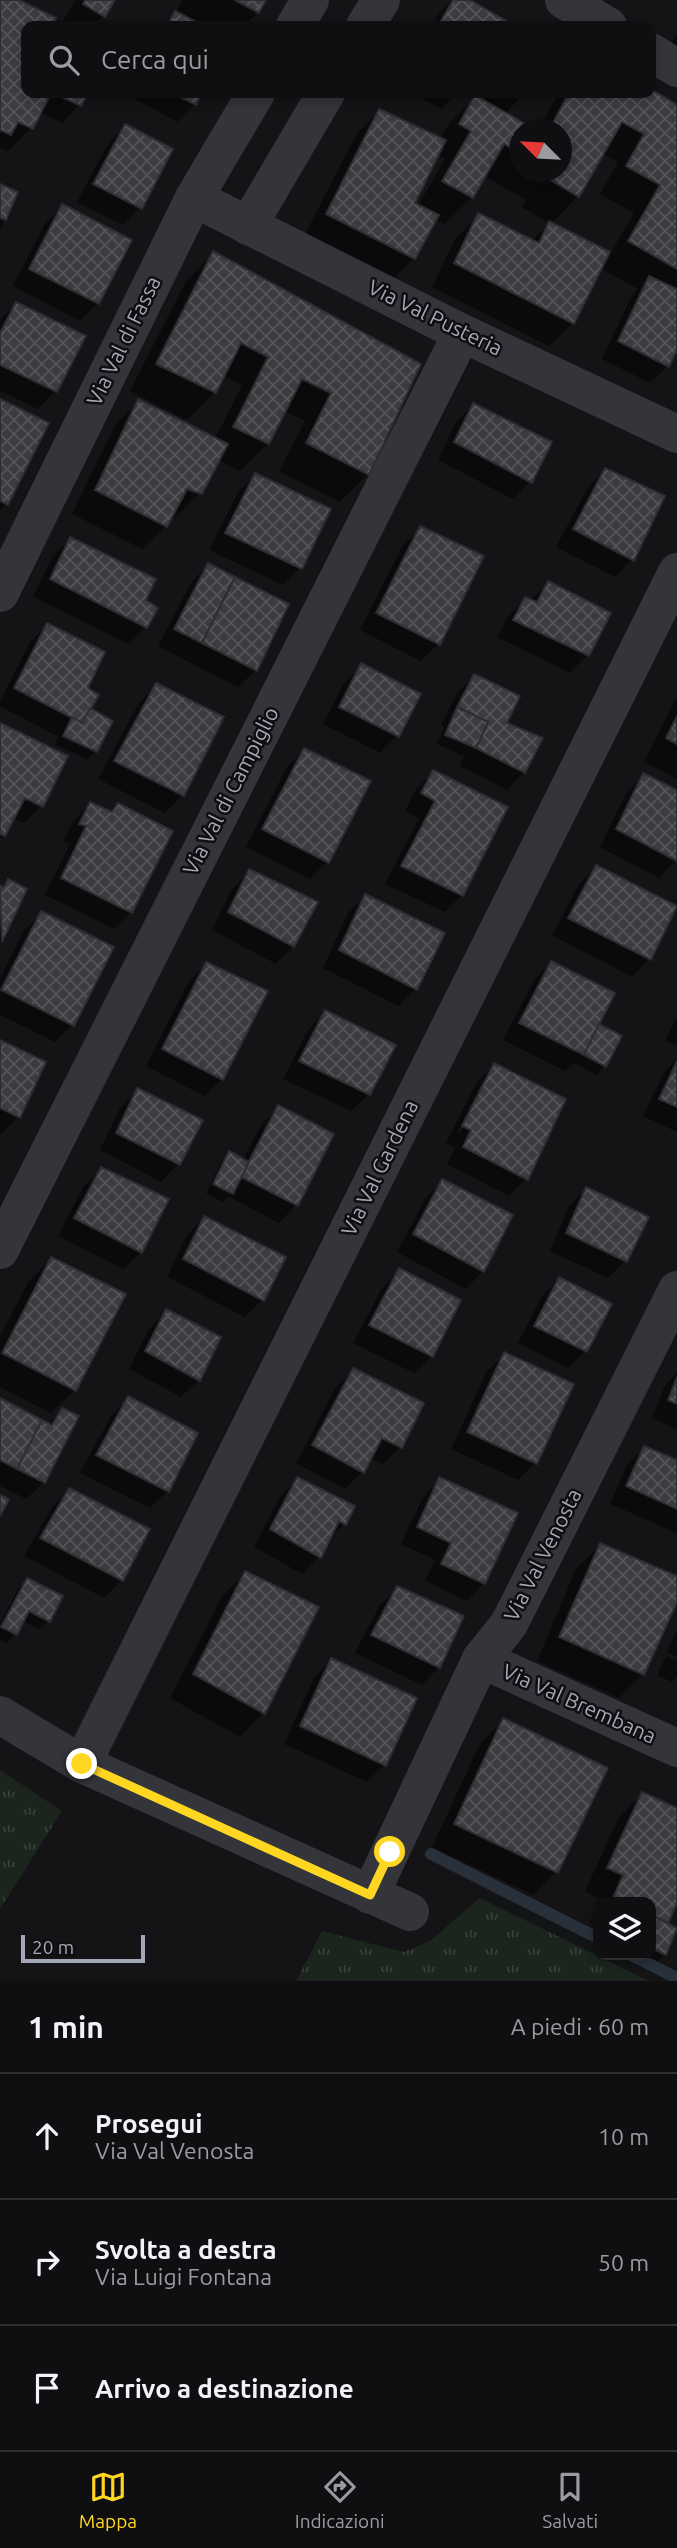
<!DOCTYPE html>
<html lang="it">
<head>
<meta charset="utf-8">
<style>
	body { margin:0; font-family:Ubuntu,sans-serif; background:#1d1c1e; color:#f1f3f6 }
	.controls { position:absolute; right:21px; bottom:21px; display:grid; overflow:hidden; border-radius:14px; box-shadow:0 4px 10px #0003 }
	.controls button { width:63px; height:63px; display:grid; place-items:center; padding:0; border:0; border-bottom:2px solid #2f2e30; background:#0f0e10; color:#f1f3f6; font:35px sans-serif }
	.compass { position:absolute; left:509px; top:119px; width:63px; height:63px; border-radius:50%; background:#0f0e10; box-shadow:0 4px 10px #0003; rotate:294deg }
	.scale { position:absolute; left:21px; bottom:18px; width:124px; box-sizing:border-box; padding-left:7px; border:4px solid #a4a7b7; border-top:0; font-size:19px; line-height:24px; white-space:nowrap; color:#a4a7b7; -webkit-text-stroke:5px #0f0e10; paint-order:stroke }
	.stop { position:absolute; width:21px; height:21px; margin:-16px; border:5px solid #ffd622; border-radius:50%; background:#fff }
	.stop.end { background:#ffd622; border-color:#fff; box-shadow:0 2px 7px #0008 }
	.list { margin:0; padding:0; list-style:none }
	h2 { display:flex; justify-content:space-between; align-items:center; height:91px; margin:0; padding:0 28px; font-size:30px }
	h2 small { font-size:23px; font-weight:400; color:#9b9c9f }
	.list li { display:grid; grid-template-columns:46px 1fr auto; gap:21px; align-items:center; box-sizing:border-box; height:126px; padding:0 28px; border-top:2px solid #2f2e30 }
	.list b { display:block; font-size:26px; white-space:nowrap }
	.list p { margin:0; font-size:23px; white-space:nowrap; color:#9b9c9f }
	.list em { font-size:23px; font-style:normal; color:#9b9c9f }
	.icon { flex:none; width:38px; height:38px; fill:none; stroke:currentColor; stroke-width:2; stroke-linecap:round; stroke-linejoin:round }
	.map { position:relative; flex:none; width:677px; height:1981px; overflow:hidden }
	.search { position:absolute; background:#0f0e10; box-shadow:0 4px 10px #0003; left:21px; right:21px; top:21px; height:77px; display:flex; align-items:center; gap:18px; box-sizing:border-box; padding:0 24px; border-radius:14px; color:#9b9c9f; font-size:26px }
	.sheet { height:469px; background:#0f0e10 }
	nav { display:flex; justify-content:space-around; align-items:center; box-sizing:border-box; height:98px; border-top:2px solid #2f2e30; background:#0f0e10; font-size:19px; color:#9b9c9f }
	nav a { display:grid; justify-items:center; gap:4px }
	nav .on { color:#ffd622 }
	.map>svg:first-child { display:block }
</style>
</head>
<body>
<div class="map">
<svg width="677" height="1981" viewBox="0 0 677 1981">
	<defs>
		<pattern id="grass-tufts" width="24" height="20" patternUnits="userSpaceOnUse" patternTransform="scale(1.75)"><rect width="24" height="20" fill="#1b241d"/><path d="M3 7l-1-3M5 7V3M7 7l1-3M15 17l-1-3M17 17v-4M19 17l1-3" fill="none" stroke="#39413c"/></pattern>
		<pattern id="building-cross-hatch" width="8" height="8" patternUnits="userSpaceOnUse" patternTransform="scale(1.75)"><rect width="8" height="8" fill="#3b3b40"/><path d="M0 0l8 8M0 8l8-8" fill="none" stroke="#545459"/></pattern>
	</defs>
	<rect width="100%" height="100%" fill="#141315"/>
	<g fill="url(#grass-tufts)">
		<path d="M0,1770L62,1811L0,1909Z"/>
		<path d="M480,1898L649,1981H296L322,1931L404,1952L430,1941Z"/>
	</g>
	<g fill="#0007" fill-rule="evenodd">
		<path d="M0,0H16L54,19L50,26H26V74L23,80L26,82V93H86L79,105L62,123L39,112L31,128L8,151L0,148Z"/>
		<path d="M75,0H113L104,16L93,26H60Z"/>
		<path d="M183,0H264L258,12L244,26H162L175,13L190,21L191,18L177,10Z"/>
		<path d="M452,0H467L512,26H432L440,12Z"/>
		<path d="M677,34V57L667,51Z"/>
		<path d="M651,91L677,107V346L668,366L650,383L602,359L632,295L638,289L600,268L573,323L549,346L432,287L455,239L479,215L532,241L549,223L522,207L526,200L484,176L472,197L444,225L435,219L414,258L390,282L303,238L356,135L379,111L440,139L448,125L475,97L468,93H524L505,114L520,130V172H562V130H538L559,93ZM602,153L618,162L600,194L634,213L610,254L551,224L578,196ZM437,154L445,159L418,206L413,204Z"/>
		<path d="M127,93H200L195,104L177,122L126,94Z"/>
		<path d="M414,93H457L441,109Z"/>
		<path d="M125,126L140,208L123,225L77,202L108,144Z"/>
		<path d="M0,185L16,193L0,230Z"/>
		<path d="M62,206L98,303L80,321L13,286L45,224Z"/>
		<path d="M213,254L419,364L368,474L340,502L279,471L305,421L284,411L268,443L240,471L218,460L200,493L176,517L171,515L166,526L142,549L72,514L115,425L139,401L215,439L242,385L223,376L215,392L187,420L130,391L186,281Z"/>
		<path d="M16,304L83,337L55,391L38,409L0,391V320Z"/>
		<path d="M0,401L6,504L0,510Z"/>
		<path d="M473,405L530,482L513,499L438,460L456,422Z"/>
		<path d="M605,470L632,560L615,577L556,547L588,487Z"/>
		<path d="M255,475L300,568L283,585L209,550L238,492Z"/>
		<path d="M421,528L438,644L421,661L360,630L403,545Z"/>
		<path d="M70,539L143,600L146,627L129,644L33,597L53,556Z"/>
		<path d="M208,565L256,670L238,687L158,646L191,583Z"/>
		<path d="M548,583L609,614L587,655L570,673L497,637L508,617L525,599L531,600Z"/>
		<path d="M47,625L88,710L96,751L87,759L55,745L59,737L0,706V702L30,642Z"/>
		<path d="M362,665L397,736L380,753L323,724L344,683Z"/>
		<path d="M474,676L505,723L524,772L507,790L460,766L464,756L437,744L444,727L441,725L457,693Z"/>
		<path d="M157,685L183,795L165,813L98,779L139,703Z"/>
		<path d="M677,696V779L644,762Z"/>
		<path d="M0,725L41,806L24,823L13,818L0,839Z"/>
		<path d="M304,750L328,861L310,879L246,847L287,767Z"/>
		<path d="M434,772L462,895L445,912L385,884L419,818L405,811L416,789Z"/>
		<path d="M644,775L677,792V859L659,878L600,847L627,792Z"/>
		<path d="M90,804L110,813L118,806L131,912L114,929L45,895L70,844L63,841L73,821Z"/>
		<path d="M596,867L675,907L649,959L632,977L552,935L579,884Z"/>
		<path d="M249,872L293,946L276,964L212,930L232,889Z"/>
		<path d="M8,882L25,890L0,941V887Z"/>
		<path d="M366,896L415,989L398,1006L323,968L348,913Z"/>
		<path d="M42,913L72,1025L55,1042L0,1015V979L24,930Z"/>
		<path d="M551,963L597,1025L605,1066L596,1075L574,1063L565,1071L503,1040L534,980Z"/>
		<path d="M206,964L222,1079L204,1096L146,1066L189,981Z"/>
		<path d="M325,1012L369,1094L351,1111L283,1079L308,1030Z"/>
		<path d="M677,1016V1046L665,1041Z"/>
		<path d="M0,1042L18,1117L1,1134H0Z"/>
		<path d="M677,1059V1132L643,1116L664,1072Z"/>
		<path d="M494,1065L526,1179L509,1196L447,1164L455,1148L446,1143L477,1082ZM482,1083H486L460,1134L457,1133Z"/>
		<path d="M138,1090L201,1121L178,1164L161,1182L100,1150L120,1108Z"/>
		<path d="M278,1108L332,1135L296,1205L279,1223L228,1196L223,1202L206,1193L221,1162L230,1154L243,1160L261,1125Z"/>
		<path d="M101,1169L141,1252L124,1269L58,1236L84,1186Z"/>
		<path d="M442,1181L511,1216L483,1271L466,1289L397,1252L425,1199Z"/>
		<path d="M587,1189L625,1261L608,1278L550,1251L569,1206Z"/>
		<path d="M204,1218L262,1300L245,1317L167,1277L187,1235Z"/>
		<path d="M51,1259L75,1390L51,1413L0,1387V1337L28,1282Z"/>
		<path d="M400,1271L432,1356L414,1373L353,1343L382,1288Z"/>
		<path d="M559,1279L585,1351L568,1368L518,1343L542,1296Z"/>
		<path d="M166,1311L199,1380L181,1397L129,1369L149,1329Z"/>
		<path d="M505,1354L535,1463L518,1480L451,1449L487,1371Z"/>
		<path d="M353,1370L400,1447L383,1464L370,1458L362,1472L345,1489L296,1463L336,1387Z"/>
		<path d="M677,1373V1429L652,1418L665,1385Z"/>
		<path d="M128,1398L168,1491L150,1508L80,1473L111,1416Z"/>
		<path d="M0,1400L47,1425L62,1410L44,1482L26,1499L0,1486Z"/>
		<path d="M645,1448L677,1462V1533L610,1504L627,1465Z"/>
		<path d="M298,1479L344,1524L326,1542L319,1557L302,1574L254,1547L280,1496Z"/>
		<path d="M440,1479L484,1583L467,1601L425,1581L435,1560L401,1544L423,1497Z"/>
		<path d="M69,1490L122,1580L104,1598L24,1556L52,1507Z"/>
		<path d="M600,1545L677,1578V1597L643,1674L619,1698L537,1661L576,1569Z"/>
		<path d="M245,1573L316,1607L263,1713L240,1737L170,1698L222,1596Z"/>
		<path d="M27,1580L48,1621L39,1629L22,1621L15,1634L7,1643L0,1640V1624L18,1589Z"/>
		<path d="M398,1588L462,1617L439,1667L422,1685L355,1653L380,1605Z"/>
		<path d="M677,1629V1657L667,1652Z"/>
		<path d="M666,1656L677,1661V1677L672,1682L657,1675Z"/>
		<path d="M331,1660L384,1765L367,1782L284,1744L314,1678Z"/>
		<path d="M504,1720L556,1872L533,1895L432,1847L480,1744Z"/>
		<path d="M643,1794L677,1810V1899L665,1924L676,1930L665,1954L656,1963L639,1955H651V1902H600L601,1899L585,1891L619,1817Z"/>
		<path d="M598,1905V1925L590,1922Z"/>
	</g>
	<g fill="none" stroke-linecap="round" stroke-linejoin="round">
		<g stroke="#28303a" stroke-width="12">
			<path d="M431,1854L598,1938"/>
			<path d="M631,1955L677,1978"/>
		</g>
	</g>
	<g fill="url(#building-cross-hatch)" stroke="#2e2d32" stroke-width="2">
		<path d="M0,0H19L56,18L52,26H26V93H51L33,129L18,122L11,135L0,130Z"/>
		<path d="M85,0H115L105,17L83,4Z"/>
		<path d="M235,0H266L259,13Z"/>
		<path d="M453,0H470L515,26H438Z"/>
		<path d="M175,11L204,26H167Z"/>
		<path d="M651,89L677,105V269L628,241L660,185L626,166L644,134L622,122L579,197L549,179L552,172H562V130H549L569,93H651Z"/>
		<path d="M53,93H88L81,106Z"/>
		<path d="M172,93H202L196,105Z"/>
		<path d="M475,95L536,130H520V153L504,144L473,198L442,181L471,131L459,124Z"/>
		<path d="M379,109L446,140L415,203L439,215L415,259L326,214Z"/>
		<path d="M125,124L173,149L142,209L93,184Z"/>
		<path d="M0,184L18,192L6,220L0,218Z"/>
		<path d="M62,204L132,240L99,304L29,269Z"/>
		<path d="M478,213L539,243L549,221L610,252L574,324L454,263Z"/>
		<path d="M213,251L421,364L369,475L306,443L331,393L302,379L269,444L233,427L268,357L241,343L216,393L156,364Z"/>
		<path d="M649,276L677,289V350L669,367L618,341Z"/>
		<path d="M16,302L86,336L57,392L0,365V333Z"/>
		<path d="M0,399L49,423L8,505L0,501Z"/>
		<path d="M138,399L228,444L202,494L187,489L167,527L95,490Z"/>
		<path d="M473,403L552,442L532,483L454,442Z"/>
		<path d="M605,468L665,496L634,561L573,529Z"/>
		<path d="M255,473L331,509L302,569L225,533Z"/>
		<path d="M420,526L484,556L440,645L376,613Z"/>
		<path d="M70,537L156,579L146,600L158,608L147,628L50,579Z"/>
		<path d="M208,563L235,577L202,643L174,629Z"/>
		<path d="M235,577L289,604L257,671L202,643Z"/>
		<path d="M548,581L611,613L589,656L513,620L525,597L537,602Z"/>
		<path d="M47,623L105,652L88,688L99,695L82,723L14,688Z"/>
		<path d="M361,663L421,694L399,737L339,707Z"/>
		<path d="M474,674L520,696L507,723L543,738L525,773L476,748L488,722L457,707Z"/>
		<path d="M156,683L224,717L184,796L114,761Z"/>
		<path d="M457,707L488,722L476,748L445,735Z"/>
		<path d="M90,708L113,721L97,752L63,736L72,717L82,723Z"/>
		<path d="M677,716V744L666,738Z"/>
		<path d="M0,723L68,756L43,807L25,798L5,836L0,834Z"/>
		<path d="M304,748L371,781L329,863L262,829Z"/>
		<path d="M433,770L508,807L463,896L401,866L435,801L421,793Z"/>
		<path d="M643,773L677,790V861L616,829Z"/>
		<path d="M90,802L112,812L118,803L173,831L132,913L61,878L86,826L79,824Z"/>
		<path d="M596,865L677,906L651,960L568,918Z"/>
		<path d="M249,869L318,902L294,947L228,912Z"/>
		<path d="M8,879L27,889L2,942L0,885L4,888Z"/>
		<path d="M365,894L445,933L417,990L339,950Z"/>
		<path d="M41,911L114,947L74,1026L1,990Z"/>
		<path d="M551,961L615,993L584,1055L519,1023Z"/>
		<path d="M206,962L268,991L223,1080L162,1049Z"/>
		<path d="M325,1010L396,1045L370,1095L299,1061Z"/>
		<path d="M599,1024L622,1036L606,1067L584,1055Z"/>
		<path d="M0,1040L46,1062L20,1118L0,1108Z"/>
		<path d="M677,1061V1107L659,1099Z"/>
		<path d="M494,1063L566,1099L528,1180L463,1147L471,1130L462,1126Z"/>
		<path d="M137,1088L203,1120L180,1165L116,1133Z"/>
		<path d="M278,1105L334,1134L298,1206L241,1177Z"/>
		<path d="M229,1151L249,1162L233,1194L213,1184Z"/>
		<path d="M101,1167L169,1199L142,1253L74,1218Z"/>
		<path d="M442,1179L513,1215L484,1272L413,1234Z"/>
		<path d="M586,1187L649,1217L627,1262L566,1233Z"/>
		<path d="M204,1216L286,1257L264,1301L183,1259Z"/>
		<path d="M51,1257L126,1294L76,1391L2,1353Z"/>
		<path d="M399,1268L461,1300L433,1357L369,1325Z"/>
		<path d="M559,1277L612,1304L587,1352L534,1326Z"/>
		<path d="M166,1309L221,1337L200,1381L145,1351Z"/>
		<path d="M504,1352L574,1384L537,1464L467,1432Z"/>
		<path d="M353,1368L424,1403L402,1448L382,1438L364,1473L312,1445Z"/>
		<path d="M677,1377V1404L668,1400Z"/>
		<path d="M128,1396L198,1433L169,1492L96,1455Z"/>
		<path d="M0,1398L42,1420L17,1469L0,1460Z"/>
		<path d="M62,1408L79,1416L45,1483L17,1469L42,1420L52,1425Z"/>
		<path d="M644,1446L677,1460V1509L626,1486Z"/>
		<path d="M297,1477L355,1506L346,1525L339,1521L321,1558L270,1529Z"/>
		<path d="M439,1477L518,1513L485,1584L441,1564L451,1543L417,1527Z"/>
		<path d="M69,1488L150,1529L123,1581L40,1538Z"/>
		<path d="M0,1495L9,1499L0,1516Z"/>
		<path d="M600,1543L677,1576V1602L644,1675L559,1637Z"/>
		<path d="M245,1571L319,1607L265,1714L193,1674Z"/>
		<path d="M27,1578L63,1596L50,1622L29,1611L17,1635L1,1627Z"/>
		<path d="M397,1586L464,1616L440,1668L371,1635Z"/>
		<path d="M331,1658L417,1698L386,1766L300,1726Z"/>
		<path d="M503,1718L608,1768L558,1873L454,1824Z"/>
		<path d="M642,1792L677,1808V1903L668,1923L651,1915V1902H622L613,1898L623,1875L607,1868Z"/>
		<path d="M651,1915L677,1928L666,1955L651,1948Z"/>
	</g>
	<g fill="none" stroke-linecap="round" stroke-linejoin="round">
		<g stroke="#34343b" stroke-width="38">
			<path d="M564,0L608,26"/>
			<path d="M295,26L310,0"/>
			<path d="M365,26L381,0"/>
			<path d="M651,52L677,68"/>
			<path d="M194,198L462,333L677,434"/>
			<path d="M248,226L326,93"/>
			<path d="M0,593L194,198L256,93"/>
			<path d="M0,1250L462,333"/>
			<path d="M481,1659L677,1748"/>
			<path d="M0,1715L82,1764L410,1912"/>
			<path d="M82,1764L677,572"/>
			<path d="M370,1895L481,1659L509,1624L677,1290"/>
		</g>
	</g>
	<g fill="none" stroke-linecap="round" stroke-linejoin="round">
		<path stroke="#ffd622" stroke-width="9" d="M82,1764L370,1895L390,1852"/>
	</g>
	<g text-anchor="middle" stroke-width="5" stroke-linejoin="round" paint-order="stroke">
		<g font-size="21" fill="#a4a7b7" stroke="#0f0e10">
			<text transform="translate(435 318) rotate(26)" y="7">Via Val Pusteria</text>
			<text transform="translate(124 341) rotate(-64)" y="7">Via Val di Fassa</text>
			<text transform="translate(231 791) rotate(-63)" y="7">Via Val di Campiglio</text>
			<text transform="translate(380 1168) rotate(-64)" y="7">Via Val Gardena</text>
			<text transform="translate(543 1555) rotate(-63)" y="7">Via Val Venosta</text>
			<text transform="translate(579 1704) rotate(24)" y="7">Via Val Brembana</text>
		</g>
	</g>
</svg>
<div class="controls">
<button><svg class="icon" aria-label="layers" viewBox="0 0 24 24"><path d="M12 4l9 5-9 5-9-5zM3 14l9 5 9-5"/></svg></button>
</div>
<svg class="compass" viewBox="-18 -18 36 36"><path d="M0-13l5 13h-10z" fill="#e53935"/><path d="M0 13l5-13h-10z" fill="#9b9c9f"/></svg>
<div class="scale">20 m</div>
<div class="stop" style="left:390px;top:1852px"></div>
<div class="stop end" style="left:82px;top:1764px"></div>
<div class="search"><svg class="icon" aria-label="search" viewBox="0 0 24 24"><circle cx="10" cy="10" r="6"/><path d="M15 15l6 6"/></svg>Cerca qui</div>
</div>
<section class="sheet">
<h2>1 min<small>A piedi · 60 m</small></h2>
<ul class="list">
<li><svg class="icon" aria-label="ahead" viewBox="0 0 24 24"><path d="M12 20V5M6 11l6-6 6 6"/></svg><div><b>Prosegui</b><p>Via Val Venosta</p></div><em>10 m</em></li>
<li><svg class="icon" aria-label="right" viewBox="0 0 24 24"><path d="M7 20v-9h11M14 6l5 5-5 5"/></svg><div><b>Svolta a destra</b><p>Via Luigi Fontana</p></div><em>50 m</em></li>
<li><svg class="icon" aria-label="arrive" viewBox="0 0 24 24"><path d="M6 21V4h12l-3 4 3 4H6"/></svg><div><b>Arrivo a destinazione</b></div></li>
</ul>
</section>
<nav>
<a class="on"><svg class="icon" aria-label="map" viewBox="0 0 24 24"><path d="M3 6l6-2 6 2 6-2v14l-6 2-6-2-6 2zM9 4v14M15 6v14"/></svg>Mappa</a>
<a><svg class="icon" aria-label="directions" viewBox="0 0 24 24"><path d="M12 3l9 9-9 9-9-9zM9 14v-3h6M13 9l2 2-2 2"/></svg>Indicazioni</a>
<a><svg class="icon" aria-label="saved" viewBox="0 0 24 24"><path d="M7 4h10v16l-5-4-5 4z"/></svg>Salvati</a>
</nav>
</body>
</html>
